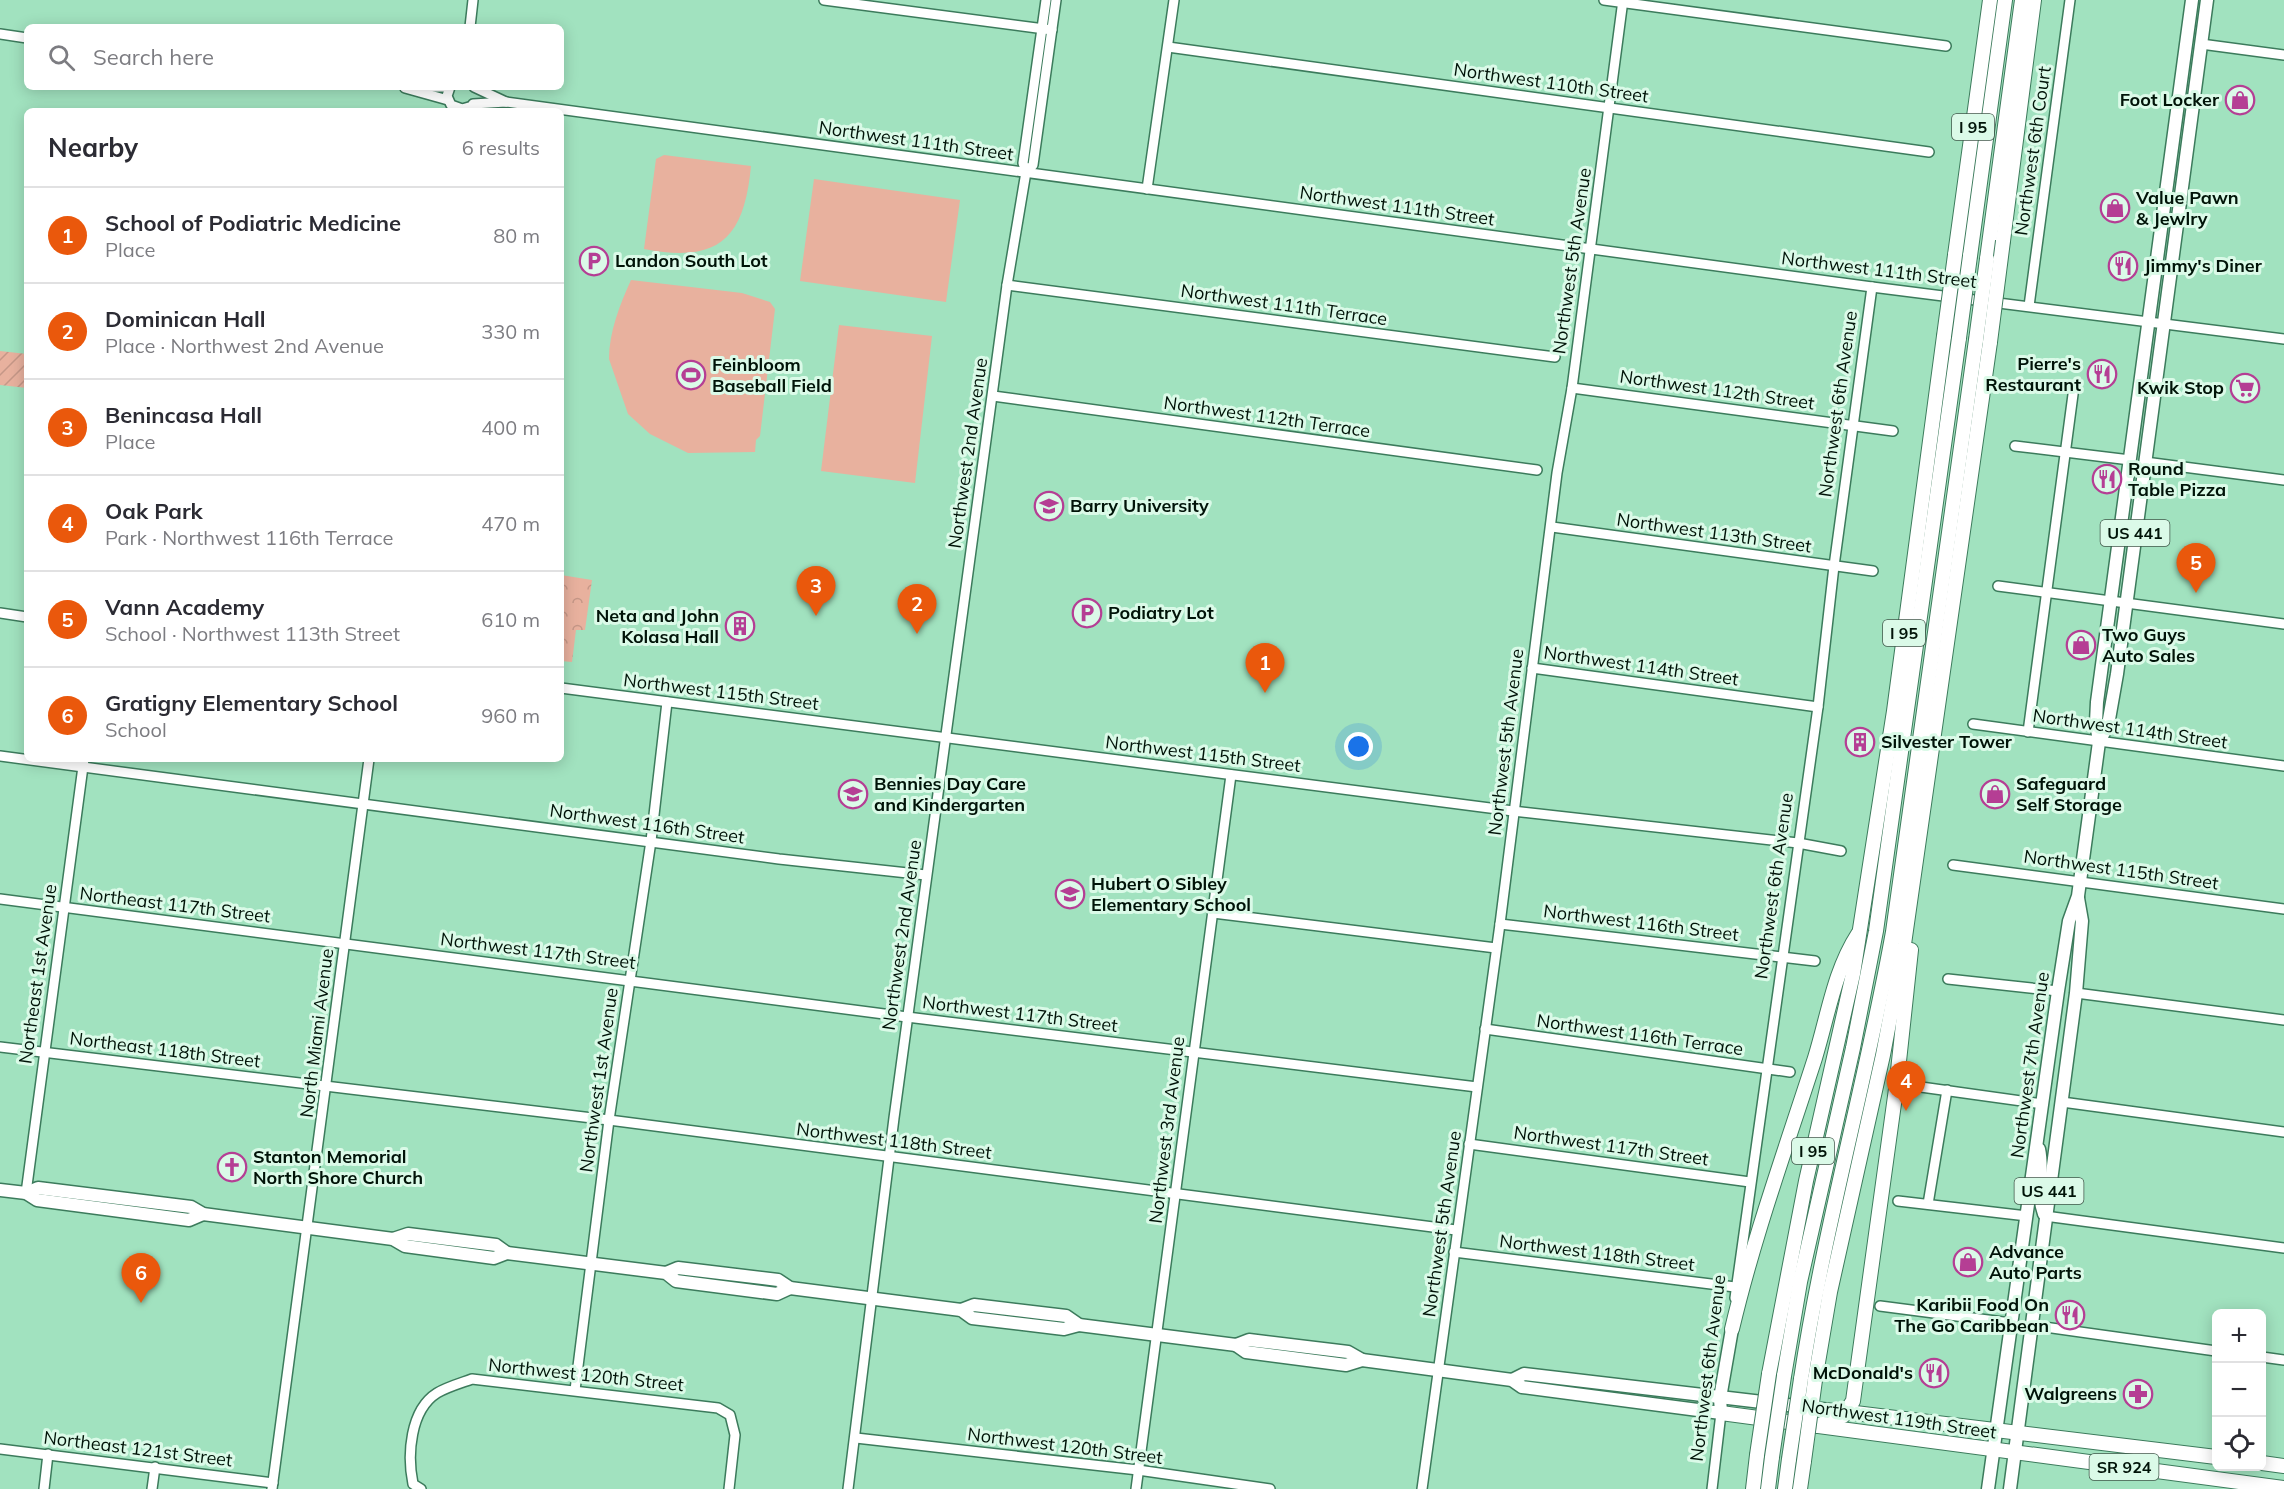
<!DOCTYPE html>
<html lang="en">
<head>
<meta charset="utf-8">
<style>
	body { margin:0; font-family:Mulish,sans-serif; background:#f7f7f7; color:#2b2b33 }
	.controls { position:absolute; right:18px; bottom:18px; display:grid; overflow:hidden; border-radius:9px; box-shadow:0 3px 15px #0003 }
	.controls button { width:54px; height:54px; display:grid; place-items:center; padding:0; border:0; border-bottom:2px solid #e1e1e2; background:#fff; color:#2b2b33; font:30px sans-serif }
	.you { position:absolute; left:1359px; top:747px; width:21px; height:21px; margin:-15px; border:4px solid #fff; border-radius:50%; background:#1a73e8; box-shadow:0 0 0 9px #1a73e833 }
	.badge { display:grid; place-items:center; width:39px; height:39px; border-radius:50%; background:#ea580c; color:#fff; font-size:20px; font-weight:700 }
	.pin { position:absolute; translate:-50% -50px; filter:drop-shadow(0 2px 3px #0008) }
	.pin::after { content:''; position:absolute; top:32px; width:21px; height:18px; background:inherit; clip-path:polygon(0 0,100% 0,50% 100%) }
	.list { margin:0; padding:0; list-style:none }
	h2 { display:flex; justify-content:space-between; align-items:center; height:78px; margin:0; padding:0 24px; font-size:26px }
	h2 small { font-size:20px; font-weight:400; color:#7c7c81 }
	.list li { display:grid; grid-template-columns:39px 1fr auto; gap:18px; align-items:center; box-sizing:border-box; height:96px; padding:0 24px; border-top:2px solid #e1e1e2 }
	.list b { display:block; font-size:22px; white-space:nowrap }
	.list p { margin:0; font-size:20px; white-space:nowrap; color:#7c7c81 }
	.list em { font-size:20px; font-style:normal; color:#7c7c81 }
	.icon { flex:none; width:33px; height:33px; fill:none; stroke:currentColor; stroke-width:2; stroke-linecap:round; stroke-linejoin:round }
	.map { position:relative; flex:none; width:2284px; height:1489px; overflow:hidden }
	.search { position:absolute; background:#fff; box-shadow:0 3px 15px #0003; left:24px; top:24px; width:540px; height:66px; display:flex; align-items:center; gap:15px; box-sizing:border-box; padding:0 21px; border-radius:9px; color:#7c7c81; font-size:22px }
	.panel { position:absolute; background:#fff; box-shadow:0 3px 15px #0003; left:24px; top:108px; width:540px; height:654px; border-radius:9px }
	.map>svg:first-child { display:block }
</style>
</head>
<body>
<div class="map">
<svg width="2284" height="1489" viewBox="0 0 2284 1489">
	<defs>
		<pattern id="park-crowns" width="20" height="18" patternUnits="userSpaceOnUse" patternTransform="scale(1.5)"><rect width="20" height="18" fill="#e8b19e"/><path d="M2 6a3 3 0 1 1 6 0M12 15a3 3 0 1 1 6 0" fill="none" stroke="#c59787"/></pattern>
		<pattern id="garden-furrows" width="10" height="10" patternUnits="userSpaceOnUse" patternTransform="scale(1.5)"><rect width="10" height="10" fill="#e8b19e"/><path d="M-1 1l2-2M0 10L10 0M9 11l2-2" fill="none" stroke="#c59787"/></pattern>
	</defs>
	<rect width="100%" height="100%" fill="#a1e2bf"/>
	<g fill="#e8b19e">
		<path d="M664,155L751,166C744,240 718,263 644,249L656,159Z"/>
		<path d="M814,179L960,200L946,302L800,281Z"/>
		<path d="M631,280L742,293L770,302L775,309L760,436L756,440L755,452L688,453L650,434L628,414L609,359C609,332 620,304 631,280Z"/>
		<path d="M839,325L932,336L915,483L821,471Z"/>
	</g>
	<path fill="url(#park-crowns)" d="M561,575L592,580L585,630H576L572,662L561,661Z"/>
	<path fill="url(#garden-furrows)" d="M0,351L27,354V388L0,385Z"/>
	<g fill="none" stroke-linecap="round" stroke-linejoin="round">
		<g stroke="#3c7b5c" stroke-width="12">
			<g id="minor">
				<path d="M824,0L1052,30"/>
				<path d="M1604,0L1946,46"/>
				<path d="M470,27L473,0"/>
				<path d="M0,34L27,38"/>
				<path d="M2201,44L2284,55"/>
				<path d="M1168,47L1929,152"/>
				<path d="M427,87H445"/>
				<path d="M450,87L447,96L451,105L462,109L469,107"/>
				<path d="M474,87L506,102"/>
				<path d="M405,88L448,100"/>
				<path d="M473,104L506,102L1872,287L2284,339"/>
				<path d="M1026,172L1033,165L1056,0"/>
				<path d="M1147,189L1174,0"/>
				<path d="M1007,285L1555,357"/>
				<path d="M2029,306L2070,0"/>
				<path d="M1572,388L1893,431"/>
				<path d="M993,396L1537,470"/>
				<path d="M2015,446L2130,460"/>
				<path d="M2145,462L2284,480"/>
				<path d="M1552,527L1873,571"/>
				<path d="M1998,586L2284,624"/>
				<path d="M0,613L27,617"/>
				<path d="M1532,668L1818,707"/>
				<path d="M561,688L1513,811L1798,843L1841,851"/>
				<path d="M1973,724L2284,766"/>
				<path d="M2028,732L2074,387"/>
				<path d="M0,756L779,859L926,875"/>
				<path d="M1953,865L2284,909"/>
				<path d="M0,899L907,1017L1477,1087"/>
				<path d="M1213,913L1496,948"/>
				<path d="M1500,924L1815,961"/>
				<path d="M1948,979L2058,991"/>
				<path d="M2076,993L2284,1020"/>
				<path d="M1485,1029L1790,1072"/>
				<path d="M0,1047L609,1120L1456,1230"/>
				<path d="M1921,1087L2043,1104"/>
				<path d="M2062,1102L2284,1132"/>
				<path d="M1469,1144L1750,1182"/>
				<path d="M26,1193L84,759"/>
				<path d="M1898,1201L2027,1216"/>
				<path d="M1928,1204L1947,1090"/>
				<path d="M2045,1216L2284,1248"/>
				<path d="M1454,1252L1735,1287"/>
				<path d="M1735,1298L1818,707L1834,566L1872,287"/>
				<path d="M1880,1306L2011,1323"/>
				<path d="M2030,1325L2216,1351"/>
				<path d="M2262,1357L2284,1360"/>
				<path d="M575,1390L609,1120L651,841L667,702"/>
				<path d="M856,1438L1138,1470L1270,1489"/>
				<path d="M0,1449L273,1483"/>
				<path d="M44,1489L48,1454"/>
				<path d="M152,1489L155,1467"/>
				<path d="M272,1489L369,759"/>
				<path d="M421,1489L413,1484C407,1455 410,1410 437,1393C447,1387 461,1383 472,1379L718,1408L730,1415L735,1435L729,1489"/>
				<path d="M848,1489L894,1118L1007,285L1026,172L1023,163L1046,0"/>
				<path d="M1136,1489L1231,775"/>
				<path d="M1422,1489L1500,924L1557,473L1572,388L1623,0"/>
				<path d="M1712,1489L1721,1413"/>
			</g>
		</g>
		<g stroke="#3c7b5c" stroke-width="15">
			<g id="major">
				<path d="M2099,742L2108,725L2117,674L2207,0"/>
				<path d="M2039,1149C2044,1171 2036,1192 2044,1214"/>
				<path d="M0,1190L26,1193L37,1200L189,1220L203,1214"/>
				<path d="M26,1193L38,1188L191,1207L203,1214L393,1239L405,1246L494,1258L507,1253L666,1273L676,1281L777,1294L790,1288"/>
				<path d="M393,1239L408,1234L496,1245L507,1253"/>
				<path d="M666,1273L678,1268L778,1280L790,1288L961,1310L972,1318L1064,1329L1079,1325"/>
				<path d="M961,1310L974,1305L1066,1316L1079,1325L1236,1345L1249,1340L1348,1352L1362,1360"/>
				<path d="M1236,1345L1246,1352L1346,1365L1362,1360L1512,1380L1522,1387L1721,1413L1720,1398L1732,1329"/>
				<path d="M1512,1380L1524,1374L1847,1412"/>
				<path d="M1988,1489L2058,991L2069,921L2078,896L2099,742L2096,722L2097,702L2192,0"/>
				<path d="M2010,1489L2076,993L2082,921L2078,898"/>
			</g>
		</g>
		<g stroke="#3c7b5c" stroke-width="16">
			<g id="highway">
				<path d="M2003,241L2034,0"/>
				<path d="M1955,255L1990,0"/>
				<path d="M1970,256L2005,0"/>
				<path d="M1987,259L2022,0"/>
				<path d="M1732,1329C1754,1236 1786,1148 1815,1058C1828,1016 1834,971 1858,934"/>
				<path d="M1769,1374L1806,1181L1853,974L1894,711L1944,336"/>
				<path d="M1784,1376L1800,1282L1853,1048L1876,931L1959,338"/>
				<path d="M1801,1379C1824,1228 1866,1082 1893,932L1976,340"/>
				<path d="M1815,1380L1830,1292L1883,1055L1904,944L1990,342"/>
				<path d="M1847,1412L2216,1457"/>
				<path d="M1721,1413L2284,1488"/>
				<path d="M1816,1426L1843,1416L1853,1401L1896,1089L1911,950"/>
				<path d="M2262,1463L2284,1466"/>
				<path d="M1753,1489L1757,1455"/>
				<path d="M1768,1489L1772,1457"/>
				<path d="M1785,1489L1789,1459"/>
				<path d="M1800,1489L1804,1461"/>
			</g>
		</g>
		<use href="#minor" stroke="#fff" stroke-width="9"/>
		<use href="#major" stroke="#fff" stroke-width="12"/>
		<use href="#highway" stroke="#fff" stroke-width="14"/>
		<g stroke="#3c7b5c" stroke-width="16" stroke-linecap="butt">
			<g id="highway-bridge">
				<path d="M1944,336L1955,255"/>
				<path d="M1959,338L1970,256"/>
				<path d="M1976,340L1987,259"/>
				<path d="M1990,342L2003,241"/>
				<path d="M1757,1455L1769,1374"/>
				<path d="M1772,1457L1784,1376"/>
				<path d="M1789,1459L1801,1379"/>
				<path d="M1804,1461L1815,1380"/>
			</g>
		</g>
		<use href="#highway-bridge" stroke="#fff" stroke-width="14"/>
	</g>
	<defs>
		<g id="shop-ring" transform="scale(1.5)"><circle r="9.5" fill="#dbfae8" stroke="#b53e94" stroke-width="1.5"/><path d="M-5-2.5h2.3a2.7 3.5 0 0 1 5.4 0H5L5.5 6h-11ZM-1.5-2.5h3a1.5 2.3 0 0 0-3 0Z" fill="#b53e94"/></g>
		<g id="parking-ring" transform="scale(1.5)"><circle r="9.5" fill="#dbfae8" stroke="#b53e94" stroke-width="1.5"/><path d="M-3.5-5.5H1a3.5 3.5 0 0 1 0 7H-1V5.5H-3.5ZM-1-3.4V-.6H.8a1.4 1.4 0 0 0 0-2.8Z" fill="#b53e94"/></g>
		<g id="restaurant-ring" transform="scale(1.5)"><circle r="9.5" fill="#dbfae8" stroke="#b53e94" stroke-width="1.5"/><path d="M-5-6h1v4h1v-4h1v4h1v-4h1v5L-1.5 .5V6h-2V.5L-5-1ZM5-6V6H3V1.5H1.5Q1.5-4 5-6Z" fill="#b53e94"/></g>
		<g id="stadium-ring" transform="scale(1.5)"><circle r="9.5" fill="#dbfae8" stroke="#b53e94" stroke-width="1.5"/><path d="M0-5a6.5 5 0 1 0 0 10a6.5 5 0 1 0 0-10ZM-3.5-1.8h7v3.6h-7Z" fill="#b53e94"/></g>
		<g id="supermarket-ring" transform="scale(1.5)"><circle r="9.5" fill="#dbfae8" stroke="#b53e94" stroke-width="1.5"/><path d="M-6-5.5h2.5l.6 2H6L4.5 2H-2.5L-4.4-4H-6ZM-1.5 3.2a1.3 1.3 0 1 0 .1 0ZM3 3.2a1.3 1.3 0 1 0 .1 0Z" fill="#b53e94"/></g>
		<g id="university-ring" transform="scale(1.5)"><circle r="9.5" fill="#dbfae8" stroke="#b53e94" stroke-width="1.5"/><path d="M0-5L7-2L0 1L-7-2ZM-4 1L0 2.5L4 1V4Q0 6-4 4Z" fill="#b53e94"/></g>
		<g id="building-ring" transform="scale(1.5)"><circle r="9.5" fill="#dbfae8" stroke="#b53e94" stroke-width="1.5"/><path d="M-4-6H4V6H1V3H-1V6H-4ZM-2.5-4.3h1.7v1.8h-1.7ZM.8-4.3h1.7v1.8H.8ZM-2.5-1h1.7V.8h-1.7ZM.8-1h1.7V.8H.8Z" fill="#b53e94"/></g>
		<g id="school-ring" transform="scale(1.5)"><circle r="9.5" fill="#dbfae8" stroke="#b53e94" stroke-width="1.5"/><path d="M0-5L7-2L0 1L-7-2ZM-4 1L0 2.5L4 1V4Q0 6-4 4Z" fill="#b53e94"/></g>
		<g id="church-ring" transform="scale(1.5)"><circle r="9.5" fill="#dbfae8" stroke="#b53e94" stroke-width="1.5"/><path d="M-1.2-6h2.4v3.5h3.3v2.4h-3.3V6h-2.4V-.1h-3.3v-2.4h3.3Z" fill="#b53e94"/></g>
		<g id="pharmacy-ring" transform="scale(1.5)"><circle r="9.5" fill="#dbfae8" stroke="#b53e94" stroke-width="1.5"/><path d="M-2-6h4v4h4v4h-4v4h-4v-4h-4v-4h4Z" fill="#b53e94"/></g>
	</defs>
	<g fill-rule="evenodd">
		<use href="#shop-ring" x="2240" y="100"/>
		<use href="#shop-ring" x="2115" y="208"/>
		<use href="#parking-ring" x="594" y="261"/>
		<use href="#restaurant-ring" x="2123" y="266"/>
		<use href="#restaurant-ring" x="2102" y="374"/>
		<use href="#stadium-ring" x="691" y="375"/>
		<use href="#supermarket-ring" x="2245" y="388"/>
		<use href="#restaurant-ring" x="2107" y="479"/>
		<use href="#university-ring" x="1049" y="506"/>
		<use href="#parking-ring" x="1087" y="613"/>
		<use href="#building-ring" x="740" y="626"/>
		<use href="#shop-ring" x="2081" y="645"/>
		<use href="#building-ring" x="1860" y="742"/>
		<use href="#school-ring" x="853" y="794"/>
		<use href="#shop-ring" x="1995" y="794"/>
		<use href="#school-ring" x="1070" y="894"/>
		<use href="#church-ring" x="232" y="1167"/>
		<use href="#shop-ring" x="1968" y="1262"/>
		<use href="#restaurant-ring" x="2070" y="1315"/>
		<use href="#restaurant-ring" x="1934" y="1373"/>
		<use href="#pharmacy-ring" x="2138" y="1394"/>
	</g>
	<g text-anchor="middle" stroke-width="6" stroke-linejoin="round" paint-order="stroke">
		<g fill="#dbfae8" stroke="#42584b" stroke-width="1.5">
			<rect x="1952" y="114" width="42" height="26" rx="4.5"/>
			<rect x="2100.5" y="520" width="69" height="26" rx="4.5"/>
			<rect x="1883" y="620" width="42" height="26" rx="4.5"/>
			<rect x="1792" y="1138" width="42" height="26" rx="4.5"/>
			<rect x="2014.5" y="1178" width="69" height="26" rx="4.5"/>
			<rect x="2089.5" y="1454" width="69" height="26" rx="4.5"/>
		</g>
		<g font-size="16" font-weight="bold" fill="#001308">
			<text x="1973" y="133">I 95</text>
			<text x="2135" y="539">US 441</text>
			<text x="1904" y="639">I 95</text>
			<text x="1813" y="1157">I 95</text>
			<text x="2049" y="1197">US 441</text>
			<text x="2124" y="1473">SR 924</text>
		</g>
		<g font-size="18" fill="#001308" stroke="#dbfae8">
			<text transform="translate(1551 83) rotate(8)" y="6">Northwest 110th Street</text>
			<text transform="translate(916 141) rotate(8)" y="6">Northwest 111th Street</text>
			<text transform="translate(2033 151) rotate(-82)" y="6">Northwest 6th Court</text>
			<text transform="translate(1397 206) rotate(8)" y="6">Northwest 111th Street</text>
			<text transform="translate(1572 261) rotate(-82)" y="6">Northwest 5th Avenue</text>
			<text transform="translate(1879 270) rotate(7)" y="6">Northwest 111th Street</text>
			<text transform="translate(1284 305) rotate(8)" y="6">Northwest 111th Terrace</text>
			<text transform="translate(1717 390) rotate(8)" y="6">Northwest 112th Street</text>
			<text transform="translate(1838 404) rotate(-82)" y="6">Northwest 6th Avenue</text>
			<text transform="translate(1267 417) rotate(8)" y="6">Northwest 112th Terrace</text>
			<text transform="translate(968 453) rotate(-82)" y="6">Northwest 2nd Avenue</text>
			<text transform="translate(1714 533) rotate(8)" y="6">Northwest 113th Street</text>
			<text transform="translate(1641 666) rotate(8)" y="6">Northwest 114th Street</text>
			<text transform="translate(721 692) rotate(7)" y="6">Northwest 115th Street</text>
			<text transform="translate(2130 729) rotate(8)" y="6">Northwest 114th Street</text>
			<text transform="translate(1506 742) rotate(-83)" y="6">Northwest 5th Avenue</text>
			<text transform="translate(1203 754) rotate(7)" y="6">Northwest 115th Street</text>
			<text transform="translate(647 824) rotate(8)" y="6">Northwest 116th Street</text>
			<text transform="translate(2121 870) rotate(8)" y="6">Northwest 115th Street</text>
			<text transform="translate(1774 886) rotate(-82)" y="6">Northwest 6th Avenue</text>
			<text transform="translate(175 905) rotate(7)" y="6">Northeast 117th Street</text>
			<text transform="translate(1641 923) rotate(7)" y="6">Northwest 116th Street</text>
			<text transform="translate(902 935) rotate(-82)" y="6">Northwest 2nd Avenue</text>
			<text transform="translate(538 951) rotate(7)" y="6">Northwest 117th Street</text>
			<text transform="translate(38 974) rotate(-82)" y="6">Northeast 1st Avenue</text>
			<text transform="translate(1020 1014) rotate(7)" y="6">Northwest 117th Street</text>
			<text transform="translate(317 1033) rotate(-83)" y="6">North Miami Avenue</text>
			<text transform="translate(1640 1035) rotate(8)" y="6">Northwest 116th Terrace</text>
			<text transform="translate(165 1050) rotate(7)" y="6">Northeast 118th Street</text>
			<text transform="translate(2030 1065) rotate(-82)" y="6">Northwest 7th Avenue</text>
			<text transform="translate(599 1080) rotate(-82)" y="6">Northwest 1st Avenue</text>
			<text transform="translate(1167 1130) rotate(-83)" y="6">Northwest 3rd Avenue</text>
			<text transform="translate(894 1141) rotate(7)" y="6">Northwest 118th Street</text>
			<text transform="translate(1611 1146) rotate(8)" y="6">Northwest 117th Street</text>
			<text transform="translate(1442 1224) rotate(-82)" y="6">Northwest 5th Avenue</text>
			<text transform="translate(1597 1253) rotate(7)" y="6">Northwest 118th Street</text>
			<text transform="translate(1708 1368) rotate(-83)" y="6">Northwest 6th Avenue</text>
			<text transform="translate(586 1375) rotate(6)" y="6">Northwest 120th Street</text>
			<text transform="translate(1899 1419) rotate(8)" y="6">Northwest 119th Street</text>
			<text transform="translate(1065 1446) rotate(7)" y="6">Northwest 120th Street</text>
			<text transform="translate(138 1449) rotate(7)" y="6">Northeast 121st Street</text>
		</g>
		<g font-size="18" font-weight="bold" fill="#001308" stroke="#dbfae8" text-anchor="start">
			<text x="2219" y="106" text-anchor="end">Foot Locker</text>
			<text x="2136" y="204">Value Pawn<tspan x="2136" dy="21">&amp; Jewlry</tspan></text>
			<text x="615" y="267">Landon South Lot</text>
			<text x="2144" y="272">Jimmy's Diner</text>
			<text x="2081" y="370" text-anchor="end">Pierre's<tspan x="2081" dy="21">Restaurant</tspan></text>
			<text x="712" y="371">Feinbloom<tspan x="712" dy="21">Baseball Field</tspan></text>
			<text x="2224" y="394" text-anchor="end">Kwik Stop</text>
			<text x="2128" y="475">Round<tspan x="2128" dy="21">Table Pizza</tspan></text>
			<text x="1070" y="512">Barry University</text>
			<text x="1108" y="619">Podiatry Lot</text>
			<text x="719" y="622" text-anchor="end">Neta and John<tspan x="719" dy="21">Kolasa Hall</tspan></text>
			<text x="2102" y="641">Two Guys<tspan x="2102" dy="21">Auto Sales</tspan></text>
			<text x="1881" y="748">Silvester Tower</text>
			<text x="874" y="790">Bennies Day Care<tspan x="874" dy="21">and Kindergarten</tspan></text>
			<text x="2016" y="790">Safeguard<tspan x="2016" dy="21">Self Storage</tspan></text>
			<text x="1091" y="890">Hubert O Sibley<tspan x="1091" dy="21">Elementary School</tspan></text>
			<text x="253" y="1163">Stanton Memorial<tspan x="253" dy="21">North Shore Church</tspan></text>
			<text x="1989" y="1258">Advance<tspan x="1989" dy="21">Auto Parts</tspan></text>
			<text x="2049" y="1311" text-anchor="end">Karibii Food On<tspan x="2049" dy="21">The Go Caribbean</tspan></text>
			<text x="1913" y="1379" text-anchor="end">McDonald's</text>
			<text x="2117" y="1400" text-anchor="end">Walgreens</text>
		</g>
	</g>
</svg>
<div class="controls">
<button>+</button>
<button>−</button>
<button><svg class="icon" aria-label="locate" viewBox="0 0 24 24"><circle cx="12" cy="12" r="6"/><path d="M12 2v4M12 18v4M2 12h4M18 12h4"/></svg></button>
</div>
<div class="you"></div>
<div class="pin badge" style="left:1265px;top:693px">1</div>
<div class="pin badge" style="left:917px;top:634px">2</div>
<div class="pin badge" style="left:816px;top:616px">3</div>
<div class="pin badge" style="left:1906px;top:1111px">4</div>
<div class="pin badge" style="left:2196px;top:593px">5</div>
<div class="pin badge" style="left:141px;top:1303px">6</div>
<div class="search"><svg class="icon" aria-label="search" viewBox="0 0 24 24"><circle cx="10" cy="10" r="6"/><path d="M15 15l6 6"/></svg>Search here</div>
<section class="panel">
<h2>Nearby<small>6 results</small></h2>
<ul class="list">
<li><span class="badge">1</span><div><b>School of Podiatric Medicine</b><p>Place</p></div><em>80 m</em></li>
<li><span class="badge">2</span><div><b>Dominican Hall</b><p>Place · Northwest 2nd Avenue</p></div><em>330 m</em></li>
<li><span class="badge">3</span><div><b>Benincasa Hall</b><p>Place</p></div><em>400 m</em></li>
<li><span class="badge">4</span><div><b>Oak Park</b><p>Park · Northwest 116th Terrace</p></div><em>470 m</em></li>
<li><span class="badge">5</span><div><b>Vann Academy</b><p>School · Northwest 113th Street</p></div><em>610 m</em></li>
<li><span class="badge">6</span><div><b>Gratigny Elementary School</b><p>School</p></div><em>960 m</em></li>
</ul>
</section>
</div>
</body>
</html>
